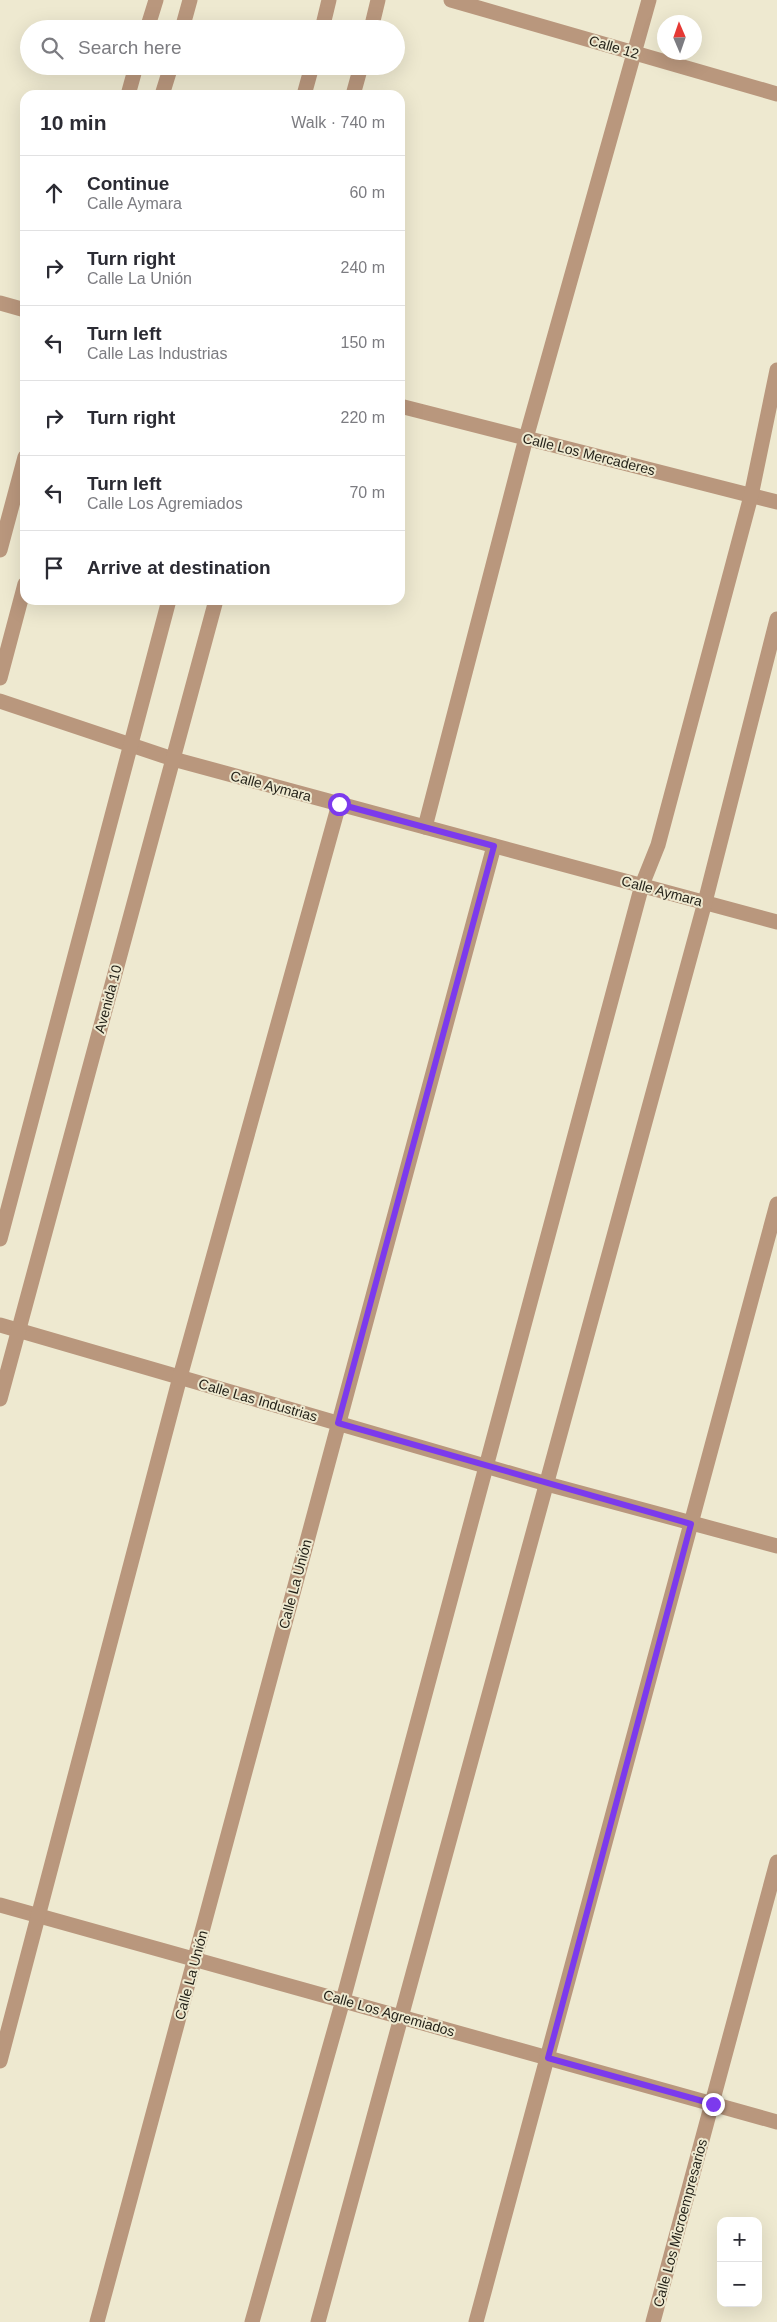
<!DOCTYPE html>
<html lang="en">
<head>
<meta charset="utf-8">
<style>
	body { margin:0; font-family:Helvetica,sans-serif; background:#f2f2f3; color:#2b2b33 }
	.controls { position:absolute; right:15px; bottom:15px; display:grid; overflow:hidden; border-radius:10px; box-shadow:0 5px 20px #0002 }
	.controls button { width:45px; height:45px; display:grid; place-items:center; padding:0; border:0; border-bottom:1px solid #e1e1e2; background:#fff; color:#2b2b33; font:25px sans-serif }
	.compass { position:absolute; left:657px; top:15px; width:45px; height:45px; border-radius:50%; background:#fff; box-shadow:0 5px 20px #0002; rotate:358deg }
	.stop { position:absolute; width:15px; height:15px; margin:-11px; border:4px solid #7c3aed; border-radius:50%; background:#fff }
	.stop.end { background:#7c3aed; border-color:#fff; box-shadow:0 1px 5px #0008 }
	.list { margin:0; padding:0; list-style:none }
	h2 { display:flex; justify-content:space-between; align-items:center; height:65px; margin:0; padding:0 20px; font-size:21px }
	h2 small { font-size:16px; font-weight:400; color:#7c7c81 }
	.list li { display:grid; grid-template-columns:32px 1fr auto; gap:15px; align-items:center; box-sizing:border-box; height:75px; padding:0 20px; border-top:1px solid #e1e1e2 }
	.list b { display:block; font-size:19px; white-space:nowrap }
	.list p { margin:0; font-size:16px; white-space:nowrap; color:#7c7c81 }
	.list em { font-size:16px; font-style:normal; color:#7c7c81 }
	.icon { flex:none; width:28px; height:28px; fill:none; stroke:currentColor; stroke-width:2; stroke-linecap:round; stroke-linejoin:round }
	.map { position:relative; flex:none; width:777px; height:2322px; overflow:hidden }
	.search { position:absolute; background:#fff; box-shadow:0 5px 20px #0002; left:20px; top:20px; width:385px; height:55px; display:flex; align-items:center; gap:12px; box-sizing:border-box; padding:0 18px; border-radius:28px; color:#7c7c81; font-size:19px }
	.panel { position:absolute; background:#fff; box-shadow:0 5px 20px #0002; left:20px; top:90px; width:385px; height:515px; border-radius:15px }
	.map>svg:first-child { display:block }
</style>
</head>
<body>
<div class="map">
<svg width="777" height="2322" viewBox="0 0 777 2322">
	<rect width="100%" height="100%" fill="#eee9d0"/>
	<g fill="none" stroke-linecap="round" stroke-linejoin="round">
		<g stroke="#b9977d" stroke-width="15">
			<path d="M451,0L777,94"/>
			<path d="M147,29L156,0"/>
			<path d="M182,29L190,0"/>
			<path d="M322,29L329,0"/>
			<path d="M371,29L378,0"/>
			<path d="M128,95L136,66"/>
			<path d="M162,95L171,66"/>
			<path d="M304,95L312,66"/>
			<path d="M353,95L361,66"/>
			<path d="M0,303L25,310"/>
			<path d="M400,406L777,502"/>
			<path d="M0,550L25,457"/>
			<path d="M0,678L25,584"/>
			<path d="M0,701L173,759L777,922"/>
			<path d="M425,827L526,438L649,0"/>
			<path d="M0,1239L169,600"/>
			<path d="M0,1325L547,1484L777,1546"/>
			<path d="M0,1399L216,600"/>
			<path d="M0,1905L777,2122"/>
			<path d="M0,2061L180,1377L339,804"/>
			<path d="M97,2322L494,846"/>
			<path d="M252,2322L343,2000L642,885L658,845L751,496L777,370"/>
			<path d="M318,2322L705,902L777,619"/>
			<path d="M476,2322L777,1204"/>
			<path d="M653,2322L777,1862"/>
		</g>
	</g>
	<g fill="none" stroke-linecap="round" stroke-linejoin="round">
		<path stroke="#7c3aed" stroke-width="6" d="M339,804L494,846L338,1423L691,1524L548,2058L713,2104"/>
	</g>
	<g text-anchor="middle" stroke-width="4" stroke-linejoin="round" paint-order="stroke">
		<g font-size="14" fill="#211f16" stroke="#eee9d0">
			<text transform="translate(614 47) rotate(16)" y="5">Calle 12</text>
			<text transform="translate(589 454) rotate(14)" y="5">Calle Los Mercaderes</text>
			<text transform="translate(271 786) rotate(15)" y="5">Calle Aymara</text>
			<text transform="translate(662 891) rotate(15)" y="5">Calle Aymara</text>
			<text transform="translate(108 999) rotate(-75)" y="5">Avenida 10</text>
			<text transform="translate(258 1400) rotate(16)" y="5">Calle Las Industrias</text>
			<text transform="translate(295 1584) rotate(-75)" y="5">Calle La Unión</text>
			<text transform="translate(191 1975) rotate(-75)" y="5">Calle La Unión</text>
			<text transform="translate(389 2013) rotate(16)" y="5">Calle Los Agremiados</text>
			<text transform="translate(680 2223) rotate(-75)" y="5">Calle Los Microempresarios</text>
		</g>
	</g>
</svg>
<div class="controls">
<button>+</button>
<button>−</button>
</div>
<svg class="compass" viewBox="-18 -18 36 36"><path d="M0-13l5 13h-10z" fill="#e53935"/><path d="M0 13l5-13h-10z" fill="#7c7c81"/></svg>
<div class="stop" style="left:339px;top:804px"></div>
<div class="stop end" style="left:713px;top:2104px"></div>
<div class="search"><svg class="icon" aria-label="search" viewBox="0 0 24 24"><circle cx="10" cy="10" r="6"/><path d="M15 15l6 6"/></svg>Search here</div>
<section class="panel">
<h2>10 min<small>Walk · 740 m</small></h2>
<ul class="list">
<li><svg class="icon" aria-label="ahead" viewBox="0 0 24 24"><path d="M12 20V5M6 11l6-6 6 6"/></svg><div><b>Continue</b><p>Calle Aymara</p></div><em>60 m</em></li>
<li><svg class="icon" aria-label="right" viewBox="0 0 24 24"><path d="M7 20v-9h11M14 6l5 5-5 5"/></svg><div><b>Turn right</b><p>Calle La Unión</p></div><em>240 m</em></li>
<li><svg class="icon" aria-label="left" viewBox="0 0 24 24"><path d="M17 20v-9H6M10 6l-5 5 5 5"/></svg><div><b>Turn left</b><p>Calle Las Industrias</p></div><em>150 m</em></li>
<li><svg class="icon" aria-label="right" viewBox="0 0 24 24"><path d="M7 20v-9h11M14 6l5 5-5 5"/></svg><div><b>Turn right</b></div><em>220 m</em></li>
<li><svg class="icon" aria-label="left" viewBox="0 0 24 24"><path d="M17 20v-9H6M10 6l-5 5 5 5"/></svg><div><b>Turn left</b><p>Calle Los Agremiados</p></div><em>70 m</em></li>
<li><svg class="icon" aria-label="arrive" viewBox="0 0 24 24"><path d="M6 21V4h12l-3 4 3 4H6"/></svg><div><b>Arrive at destination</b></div></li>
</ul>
</section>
</div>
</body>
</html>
